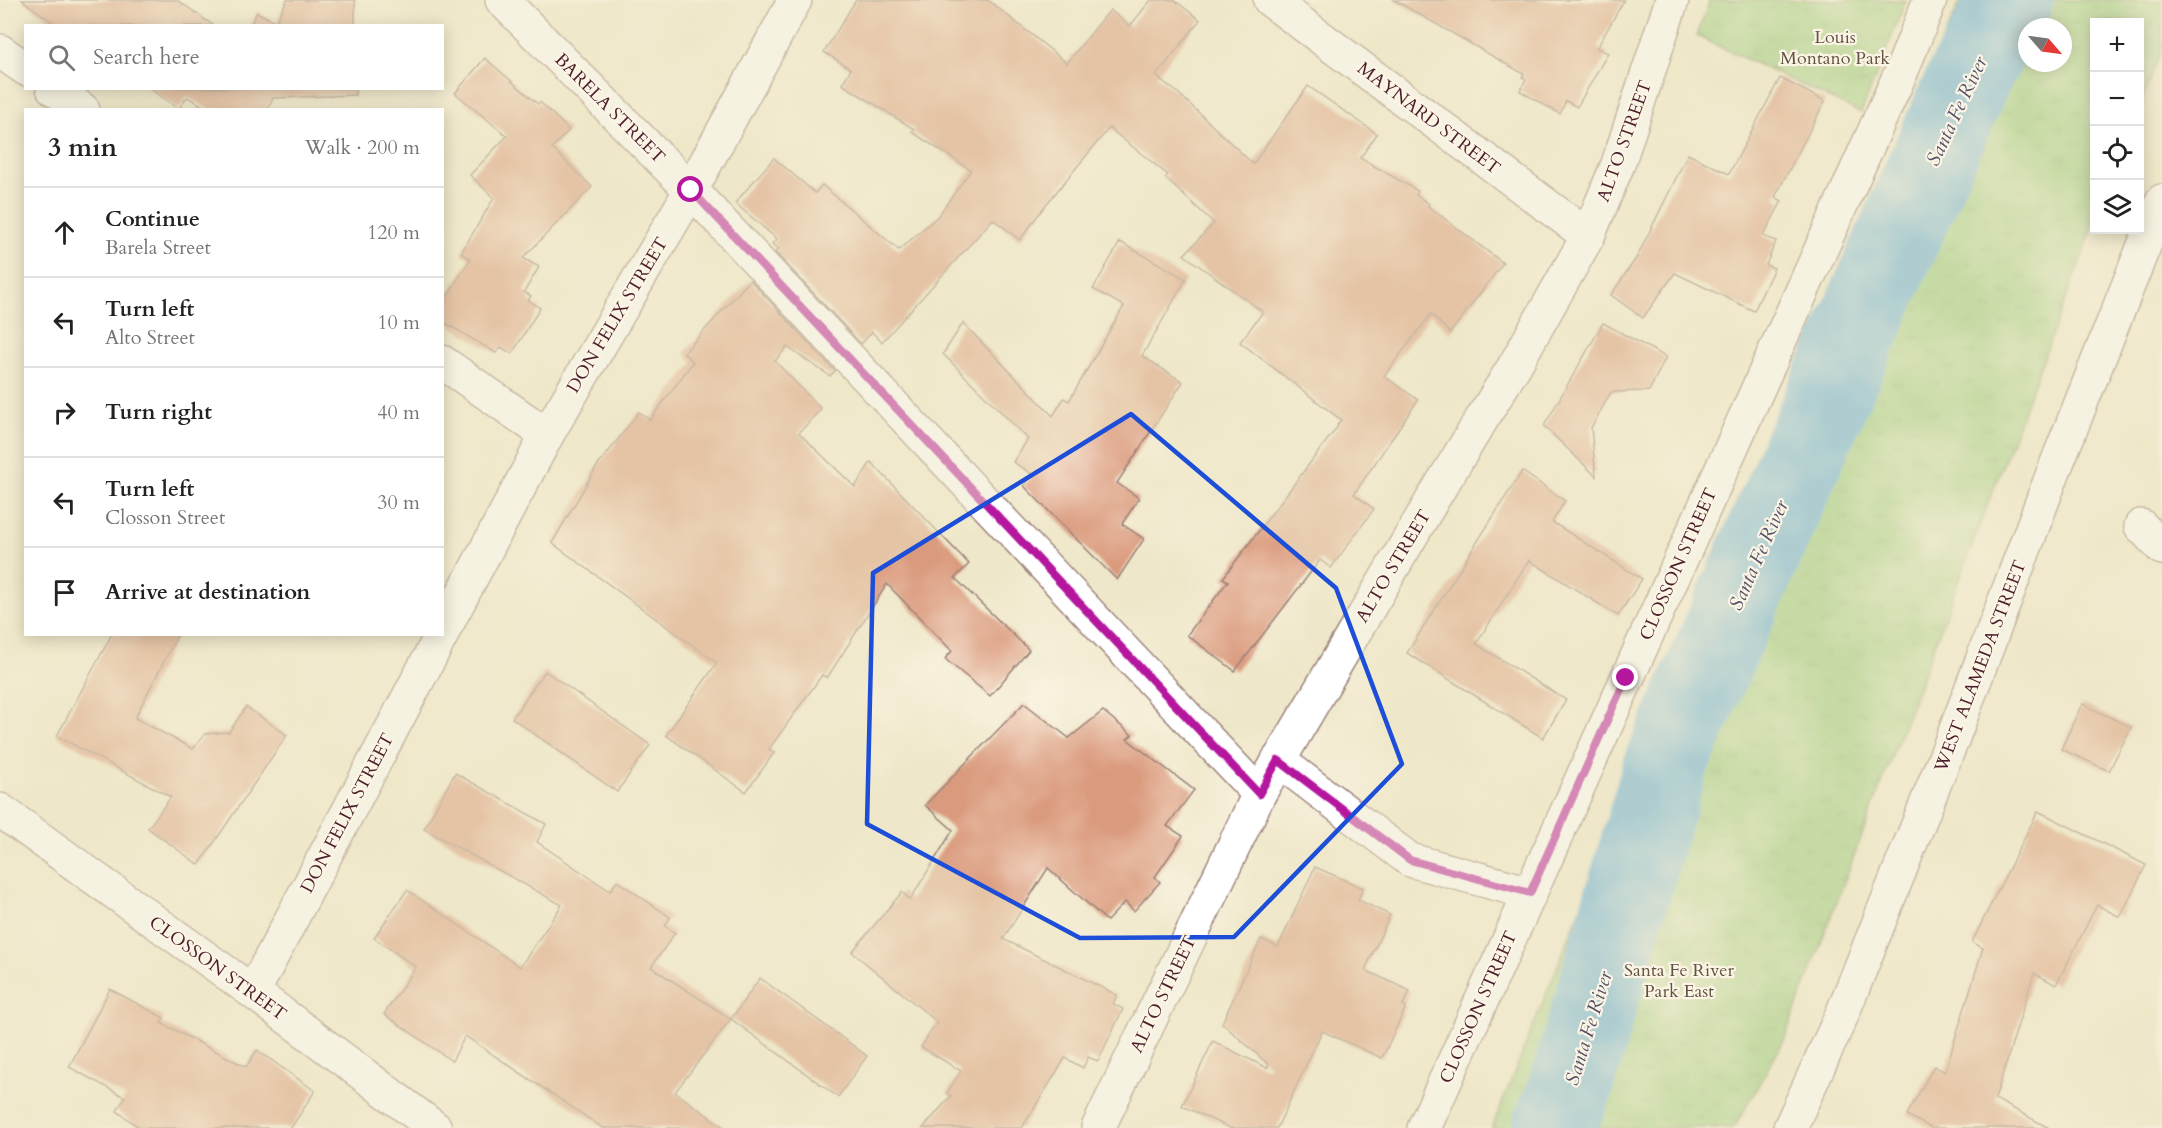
<!DOCTYPE html>
<html lang="en">
<head>
<meta charset="utf-8">
<style>
	body { margin:0; font-family:Cardo,serif; background:#f6f6f6; color:#222 }
	.controls { position:absolute; right:18px; top:18px; display:grid; overflow:hidden; border-radius:0px; box-shadow:0 3px 15px #0003 }
	.controls button { width:54px; height:54px; display:grid; place-items:center; padding:0; border:0; border-bottom:2px solid #e0e0e0; background:#fff; color:#222; font:30px sans-serif }
	.compass { position:absolute; left:2018px; top:18px; width:54px; height:54px; border-radius:50%; background:#fff; box-shadow:0 3px 15px #0003; rotate:118deg }
	.stop { position:absolute; width:18px; height:18px; margin:-14px; border:4px solid #b5179e; border-radius:50%; background:#fff }
	.stop.end { background:#b5179e; border-color:#fff; box-shadow:0 2px 6px #0008 }
	.list { margin:0; padding:0; list-style:none }
	h2 { display:flex; justify-content:space-between; align-items:center; height:78px; margin:0; padding:0 24px; font-size:26px }
	h2 small { font-size:20px; font-weight:400; color:#767676 }
	.list li { display:grid; grid-template-columns:39px 1fr auto; gap:18px; align-items:center; box-sizing:border-box; height:90px; padding:0 24px; border-top:2px solid #e0e0e0 }
	.list b { display:block; font-size:22px; white-space:nowrap }
	.list p { margin:0; font-size:20px; white-space:nowrap; color:#767676 }
	.list em { font-size:20px; font-style:normal; color:#767676 }
	.icon { flex:none; width:33px; height:33px; fill:none; stroke:currentColor; stroke-width:2; stroke-linecap:round; stroke-linejoin:round }
	.map { position:relative; flex:none; width:2162px; height:1128px; overflow:hidden }
	.search { position:absolute; background:#fff; box-shadow:0 3px 15px #0003; left:24px; top:24px; width:420px; height:66px; display:flex; align-items:center; gap:15px; box-sizing:border-box; padding:0 21px; border-radius:0px; color:#767676; font-size:22px }
	.panel { position:absolute; background:#fff; box-shadow:0 3px 15px #0003; left:24px; top:108px; width:420px; height:528px; border-radius:0px }
	.map>svg:first-child { display:block }
</style>
</head>
<body>
<div class="map">
<svg width="2162" height="1128" viewBox="0 0 2162 1128">
	<defs>
		<pattern id="park-tufts" width="24" height="20" patternUnits="userSpaceOnUse" patternTransform="scale(1.5)"><rect width="24" height="20" fill="#98cc7c"/><path d="M3 7l-1-3M5 7V3M7 7l1-3M15 17l-1-3M17 17v-4M19 17l1-3" fill="none" stroke="#84af6b"/></pattern>
	</defs>
	<rect width="100%" height="100%" fill="#fcf5e5"/>
	<filter id="ink" filterUnits="userSpaceOnUse"><feTurbulence type="fractalNoise" baseFrequency=".0167" numOctaves="2"/><feDisplacementMap in="SourceGraphic" scale="12" xChannelSelector="R" yChannelSelector="G"/><feConvolveMatrix kernelMatrix="1 2 1 2 8 2 1 2 1" color-interpolation-filters="sRGB"/></filter>
	<filter id="wash" filterUnits="userSpaceOnUse"><feTurbulence type="fractalNoise" baseFrequency=".008" numOctaves="4" result="noise"/><feDisplacementMap in="SourceGraphic" scale="24" xChannelSelector="R" yChannelSelector="G"/><feGaussianBlur stdDeviation="1.35" result="paint"/><feColorMatrix in="noise" values="0 0 0 0 0 0 0 0 0 0 0 0 0 0 0 0 0 1.4 0 .05"/><feComposite in="paint" operator="in"/></filter>
	<g filter="url(#wash)">
		<rect width="100%" height="100%" fill="#eee7c9"/>
		<g fill="url(#park-tufts)" stroke="#717654" stroke-width="1.5" fill-rule="evenodd">
			<path d="M1710,0H1906L1861,113L1697,36Z"/>
			<path d="M1961,0H2162V48L2140,107V22H2094V225L1784,1040L1734,1128H1492L1841,264ZM2027,27H2063V63H2027Z"/>
		</g>
		<g fill="none" stroke-linecap="round" stroke-linejoin="round">
			<path stroke="#62aedb" stroke-width="84" d="M1554,1128L1571,1086L1666,764L1968,79L2011,0"/>
		</g>
		<g id="blocks">
			<g fill="#da9a7d">
				<path d="M22,0H177L214,26H58Z"/>
				<path d="M287,0H355V26H250L257,12L276,22Z"/>
				<path d="M856,0H988L1067,63L1110,10L1130,26L1151,0H1174L1200,20L1156,76L1178,93L1253,164L1308,86L1377,134L1360,158L1418,191L1416,195L1429,204L1428,206L1503,263L1450,333L1431,314L1384,376L1418,400L1354,494L1374,509L1331,568L1320,560L1235,671L1187,635L1228,581L1223,578L1338,426L1337,425L1341,420L1240,342L1263,312L1184,255L1214,223L1165,178L1168,175L1109,128L1044,207L1020,240L993,219L882,342L872,332L861,344L775,252L779,249L772,244L777,239L735,203L774,158L815,193L822,185L899,250L938,216L971,170L912,132L914,129L842,84L851,69L824,52Z"/>
				<path d="M1394,0H1624L1597,48L1608,53L1577,107L1566,101L1560,114L1520,91L1526,79L1522,77L1524,74Z"/>
				<path d="M485,58L538,104L540,102L569,130L552,148L592,187L523,258L539,267L524,292L531,296L528,300L540,308L512,354L501,347L496,353L442,321V305L470,259L461,253L494,198L470,175L507,136L455,93Z"/>
				<path d="M1780,78L1825,101L1775,197L1782,201L1763,236L1776,241L1766,265L1774,268L1754,311L1675,273L1643,318L1611,295L1637,257L1688,154L1729,174Z"/>
				<path d="M149,88H355V95L273,98L267,110H211L187,97L179,109Z"/>
				<path d="M1120,242L1186,279L1142,356L1183,382L1117,483L1139,498L1122,524L1144,539L1117,580L1024,486L1032,474L1013,462L1028,439L943,354L963,323L1053,416L1064,398L1069,401L1124,306L1093,289Z"/>
				<path d="M750,280L835,371L830,376L787,347L775,361L821,409L799,433L855,487L871,462L969,564L955,578L1029,650L990,696L945,659L952,651L887,584L827,678L822,675L769,749L774,753L746,792L666,735L717,663L552,543L596,468L639,412L650,420L693,362L684,353Z"/>
				<path d="M1603,323L1666,357L1649,391L1611,392L1591,428L1596,476L1544,426Z"/>
				<path d="M1522,471L1565,501L1552,522L1642,579L1618,616L1529,560L1476,644L1566,700L1543,738L1407,653Z"/>
				<path d="M112,634H178L135,718L193,749L205,734L229,732L246,707L287,735L199,865L148,828L171,797L57,736Z"/>
				<path d="M545,671L650,745L617,792L512,718Z"/>
				<path d="M1024,703L1069,738L1103,711L1132,735L1127,739L1194,790L1167,826L1183,836L1155,877L1160,882L1134,911L1125,902L1107,921L1048,868L1003,939L1117,995L1113,1004L1123,1009L1098,1061L1088,1057L1083,1068L1065,1058L1022,1128H923L951,1096L947,1093L961,1071L921,1047L937,1022L852,952L902,892L910,900L953,830L925,805Z"/>
				<path d="M2082,704L2131,727L2109,771L2061,749Z"/>
				<path d="M455,773L546,824L537,842L610,891L617,881L670,917L665,926L675,933L651,967L731,1019L675,1092L725,1128H603L465,1036L452,1061L384,1014L416,967L374,938L407,890L520,967L562,905L424,829Z"/>
				<path d="M2038,811L2146,865L2120,917L2097,905L2056,985L2034,973L1995,1099L2049,1128H1931L1907,1115L1934,1066L1945,1072L1983,948L1972,942Z"/>
				<path d="M1315,867L1363,888L1358,900L1390,915L1365,970L1410,991L1403,1005L1406,1007L1382,1058L1322,1031L1277,1128H1230L1182,1106L1213,1041L1267,1068L1269,1065L1222,1023L1261,939L1278,947Z"/>
				<path d="M760,978L867,1056L838,1097L731,1019Z"/>
				<path d="M110,989L164,1018L161,1023L246,1067L257,1050L315,1091L291,1128H140L117,1111L125,1097L69,1067Z"/>
			</g>
		</g>
	</g>
	<g filter="url(#ink)">
		<use href="#blocks" fill-opacity="0" stroke="#9c837a" stroke-width="1.5"/>
		<g fill="none" stroke-linecap="round" stroke-linejoin="round">
			<g stroke="#9c837a" stroke-width="36">
				<g id="minor">
					<path d="M502,0L691,190L1259,794"/>
					<path d="M1270,0L1588,236"/>
					<path d="M0,51L26,69"/>
					<path d="M53,88L83,110"/>
					<path d="M442,362L547,435"/>
					<path d="M2141,526L2162,548"/>
					<path d="M442,633L547,435L691,190L795,0"/>
					<path d="M1278,760L1410,860L1530,893"/>
					<path d="M0,810L253,992L435,1128"/>
					<path d="M253,992L442,634"/>
					<path d="M1098,1128L1259,794L1437,492L1515,365L1588,236L1618,164L1672,0"/>
					<path d="M1424,1128L1902,70L1930,0"/>
					<path d="M1790,1128L1841,1017L1952,740L2053,473L2162,201"/>
				</g>
			</g>
			<use href="#minor" stroke="#fff" stroke-width="33"/>
		</g>
	</g>
	<g fill="none" stroke-linecap="round" stroke-linejoin="round" filter="url(#ink)">
		<path stroke="#b5179e" stroke-width="8" d="M691,190L1259,794L1278,760L1410,860L1530,893L1626,678"/>
	</g>
	<path d="M0 0H2162V1128H0ZM1131,414L1336,588L1402,764L1234,937L1080,938L867,824L873,573Z" fill="#eee7c9" fill-opacity=".55" fill-rule="evenodd"/>
	<path fill="none" stroke="#1d4ed8" stroke-width="4.5" stroke-linejoin="round" d="M1131,414L1336,588L1402,764L1234,937L1080,938L867,824L873,573Z"/>
	<g text-anchor="middle" stroke-width="4.5" stroke-linejoin="round" paint-order="stroke">
		<g font-size="18" fill="#615343" stroke="#fcf5e5">
			<text x="1835" y="43">Louis<tspan x="1835" dy="21">Montano Park</tspan></text>
			<text x="1679" y="976">Santa Fe River<tspan x="1679" dy="21">Park East</tspan></text>
		</g>
		<g font-size="18" fill="#4a1f2b" stroke="#fcf5e5">
			<text transform="translate(610 108) rotate(45)" y="6">BARELA STREET</text>
			<text transform="translate(1429 118) rotate(37)" y="6">MAYNARD STREET</text>
			<text transform="translate(1624 141) rotate(-70)" y="6">ALTO STREET</text>
			<text transform="translate(617 315) rotate(-59)" y="6">DON FELIX STREET</text>
			<text transform="translate(1678 564) rotate(-66)" y="6">CLOSSON STREET</text>
			<text transform="translate(1393 566) rotate(-59)" y="6">ALTO STREET</text>
			<text transform="translate(1980 666) rotate(-69)" y="6">WEST ALAMEDA STREET</text>
			<text transform="translate(347 813) rotate(-62)" y="6">DON FELIX STREET</text>
			<text transform="translate(218 968) rotate(36)" y="6">CLOSSON STREET</text>
			<text transform="translate(1163 994) rotate(-64)" y="6">ALTO STREET</text>
			<text transform="translate(1478 1007) rotate(-66)" y="6">CLOSSON STREET</text>
		</g>
		<g font-size="20" font-style="italic" fill="#525169" stroke="#fcf5e5">
			<text transform="translate(1956 111) rotate(-65)" y="7">Santa Fe River</text>
			<text transform="translate(1758 555) rotate(-66)" y="7">Santa Fe River</text>
			<text transform="translate(1588 1028) rotate(-73)" y="7">Santa Fe River</text>
		</g>
	</g>
</svg>
<div class="controls">
<button>+</button>
<button>−</button>
<button><svg class="icon" aria-label="locate" viewBox="0 0 24 24"><circle cx="12" cy="12" r="6"/><path d="M12 2v4M12 18v4M2 12h4M18 12h4"/></svg></button>
<button><svg class="icon" aria-label="layers" viewBox="0 0 24 24"><path d="M12 4l9 5-9 5-9-5zM3 14l9 5 9-5"/></svg></button>
</div>
<svg class="compass" viewBox="-18 -18 36 36"><path d="M0-13l5 13h-10z" fill="#e53935"/><path d="M0 13l5-13h-10z" fill="#767676"/></svg>
<div class="stop" style="left:691px;top:190px"></div>
<div class="stop end" style="left:1626px;top:678px"></div>
<div class="search"><svg class="icon" aria-label="search" viewBox="0 0 24 24"><circle cx="10" cy="10" r="6"/><path d="M15 15l6 6"/></svg>Search here</div>
<section class="panel">
<h2>3 min<small>Walk · 200 m</small></h2>
<ul class="list">
<li><svg class="icon" aria-label="ahead" viewBox="0 0 24 24"><path d="M12 20V5M6 11l6-6 6 6"/></svg><div><b>Continue</b><p>Barela Street</p></div><em>120 m</em></li>
<li><svg class="icon" aria-label="left" viewBox="0 0 24 24"><path d="M17 20v-9H6M10 6l-5 5 5 5"/></svg><div><b>Turn left</b><p>Alto Street</p></div><em>10 m</em></li>
<li><svg class="icon" aria-label="right" viewBox="0 0 24 24"><path d="M7 20v-9h11M14 6l5 5-5 5"/></svg><div><b>Turn right</b></div><em>40 m</em></li>
<li><svg class="icon" aria-label="left" viewBox="0 0 24 24"><path d="M17 20v-9H6M10 6l-5 5 5 5"/></svg><div><b>Turn left</b><p>Closson Street</p></div><em>30 m</em></li>
<li><svg class="icon" aria-label="arrive" viewBox="0 0 24 24"><path d="M6 21V4h12l-3 4 3 4H6"/></svg><div><b>Arrive at destination</b></div></li>
</ul>
</section>
</div>
</body>
</html>
